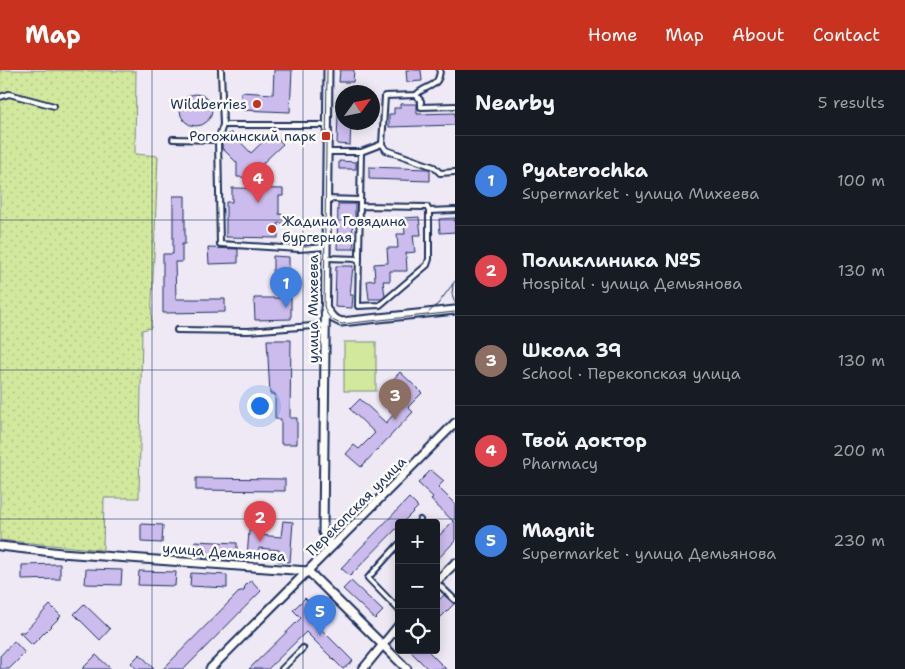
<!DOCTYPE html>
<html lang="en">
<head>
<meta charset="utf-8">
<style>
	body { margin:0; font-family:"Shantell Sans",sans-serif; background:#242831; color:#f1f3f6 }
	.controls { position:absolute; right:15px; bottom:15px; display:grid; overflow:hidden; border-radius:5px; box-shadow:0 2px 12px #0003 }
	.controls button { width:45px; height:45px; display:grid; place-items:center; padding:0; border:0; border-bottom:1px solid #363941; background:#171b24; color:#f1f3f6; font:25px sans-serif }
	.compass { position:absolute; left:335px; top:15px; width:45px; height:45px; border-radius:50%; background:#171b24; box-shadow:0 2px 12px #0003; rotate:57deg }
	.you { position:absolute; left:259px; top:335px; width:18px; height:18px; margin:-12px; border:4px solid #fff; border-radius:50%; background:#1a73e8; box-shadow:0 0 0 8px #1a73e833 }
	.badge { display:grid; place-items:center; width:32px; height:32px; border-radius:50%; background:#c8321e; color:#fff; font-size:16px; font-weight:700 }
	.pin { position:absolute; translate:-50% -41px; filter:drop-shadow(0 1px 2px #0008) }
	.pin::after { content:''; position:absolute; top:26px; width:18px; height:15px; background:inherit; clip-path:polygon(0 0,100% 0,50% 100%) }
	.list { margin:0; padding:0; list-style:none }
	h2 { display:flex; justify-content:space-between; align-items:center; height:65px; margin:0; padding:0 20px; font-size:21px }
	h2 small { font-size:16px; font-weight:400; color:#9ea1a6 }
	.list li { display:grid; grid-template-columns:32px 1fr auto; gap:15px; align-items:center; box-sizing:border-box; height:90px; padding:0 20px; border-top:1px solid #363941 }
	.list b { display:block; font-size:19px; white-space:nowrap }
	.list p { margin:0; font-size:16px; white-space:nowrap; color:#9ea1a6 }
	.list em { font-size:16px; font-style:normal; color:#9ea1a6 }
	.icon { flex:none; width:28px; height:28px; fill:none; stroke:currentColor; stroke-width:2; stroke-linecap:round; stroke-linejoin:round }
	.map { position:relative; flex:none; width:455px; height:599px; overflow:hidden }
	header { display:flex; align-items:center; gap:30px; box-sizing:border-box; height:70px; padding:0 25px; background:#c8321e; color:#fff }
	header strong { font-size:24px }
	nav { display:flex; gap:28px; margin-inline-start:auto; font-size:18px }
	main { display:flex }
	aside { flex:1; background:#171b24 }
	.map>svg:first-child { display:block }
</style>
</head>
<body>
<header>
<strong>Map</strong>
<nav><a>Home</a><a>Map</a><a>About</a><a>Contact</a></nav>
</header>
<main>
<div class="map">
<svg width="455" height="599" viewBox="0 0 455 599">
	<defs>
		<pattern id="park-dots" width="8" height="8" patternUnits="userSpaceOnUse" patternTransform="scale(1.25)"><rect width="8" height="8" fill="#d2e89d"/><path d="M2 2h.1M6 6h.1" fill="none" stroke="#b4c78a" stroke-width="1.8" stroke-linecap="round"/></pattern>
	</defs>
	<rect width="100%" height="100%" fill="#eee9f4"/>
	<filter id="ink" filterUnits="userSpaceOnUse"><feTurbulence type="fractalNoise" baseFrequency=".02" numOctaves="2"/><feDisplacementMap in="SourceGraphic" scale="10" xChannelSelector="R" yChannelSelector="G"/><feConvolveMatrix kernelMatrix="1 2 1 2 8 2 1 2 1" color-interpolation-filters="sRGB"/></filter>
	<g filter="url(#ink)">
		<rect fill="#d2e89d" stroke="#768c7e" x="344" y="272" width="32" height="49"/>
		<path fill="url(#park-dots)" stroke="#768c7e" d="M0,0L136,1L135,84L158,86L151,258L142,260L139,428H104L103,480L0,470Z"/>
		<g fill="#ccbced" stroke="#1b2f5e">
			<path d="M274,0H292L290,42L240,40L241,22L273,24Z"/>
			<path d="M340,0H354L353,12H339Z"/>
			<path d="M406,0H421L422,11L407,12Z"/>
			<circle cx="196" cy="40" r="16"/>
			<path d="M400,34H417V44L455,43V55L389,57V44H394V38H400Z"/>
			<path d="M338,42H342V52H351L350,75L337,74Z"/>
			<path d="M231,62L251,83L272,63L283,74L263,93V108L237,107V93L222,78V71Z"/>
			<path d="M339,91L356,92V99H339Z"/>
			<path d="M369,97L428,99L430,100V111L369,109Z"/>
			<path d="M232,118L283,119V126H279V144L285,145V153H278V168L226,167V132H232Z"/>
			<path d="M173,126H185V174H182V192H175L176,229H225V242L163,243V184H173Z"/>
			<path d="M338,134H355V149H352L354,179H337Z"/>
			<path d="M419,147L421,165H413L415,182L406,183L407,201H390V211H383L385,226L382,229H369L367,211L375,210L374,194L388,193L387,178H398L397,164H405L404,148Z"/>
			<path d="M455,148V162L440,163L439,149Z"/>
			<path d="M208,178L238,179V193L209,194Z"/>
			<path d="M273,186L289,187V213L273,212Z"/>
			<path d="M336,196H353L350,225H353L352,238L335,237Z"/>
			<path d="M254,228H291V249L255,250Z"/>
			<path d="M267,270H291L290,348H297V374H281V349H275V324H270Z"/>
			<path d="M400,302L422,323L408,337L413,342L361,397L346,384L354,375L359,379L375,363L350,339L360,329L386,353L394,344L389,340L400,328L387,316Z"/>
			<path d="M431,400L444,411L438,417L455,434V471L436,491V469L453,451L431,430L433,427L418,413Z"/>
			<path d="M196,408L285,409V421L196,420Z"/>
			<path d="M409,428L418,437L402,453H399V456L350,506L341,498Z"/>
			<path d="M250,449L260,450L259,465L281,467L283,451L293,452L290,492L278,491L279,480L259,478L258,488L247,487Z"/>
			<path d="M141,454L163,455L162,473L141,472Z"/>
			<path d="M195,471L237,473V488L194,486Z"/>
			<path d="M60,494V509L22,510V495Z"/>
			<path d="M86,499L122,500L121,515L85,514Z"/>
			<path d="M139,501L176,502L175,516L138,515Z"/>
			<path d="M191,503L227,505V518L190,516Z"/>
			<path d="M251,510L261,521L184,599H163L240,521H244L245,516Z"/>
			<path d="M351,511L383,541L375,549L343,519Z"/>
			<path d="M444,525L454,534L436,552V533Z"/>
			<path d="M305,528L321,544L314,552L353,591L343,599L306,562L268,599H249L301,548L293,540Z"/>
			<path d="M84,534L110,559L100,570L74,544Z"/>
			<path d="M50,535L61,546L32,575L19,562H24Z"/>
			<path d="M14,571L25,583L9,599H0V586Z"/>
			<path d="M409,580H427L446,599H428Z"/>
			<path d="M140,584L154,599H137L131,593Z"/>
			<path d="M96,585L111,599H82Z"/>
		</g>
		<g fill="none" stroke-linecap="round" stroke-linejoin="round">
			<g stroke="#1b2f5e" stroke-width="8">
				<g id="service">
					<path d="M221,0L223,55H327"/>
					<path d="M416,25L421,31V37L455,36"/>
					<path d="M0,27L9,24L54,36"/>
					<path d="M223,55L218,70L220,174L299,179L326,177"/>
					<path d="M173,69L218,70"/>
					<path d="M382,74L386,80L434,97L440,103L455,102"/>
					<path d="M327,82H361L358,236L380,235L427,195L429,189V141L427,137L360,136"/>
					<path d="M361,82L382,74L385,26L416,25C426,14 439,19 440,0"/>
					<path d="M326,129L360,130"/>
					<path d="M429,141L455,140"/>
					<path d="M326,188L359,189"/>
					<path d="M177,260L248,261L325,255"/>
					<path d="M418,453L420,450"/>
					<path d="M399,474L368,508L399,540"/>
					<path d="M436,512L455,530"/>
					<path d="M282,599L303,578"/>
				</g>
			</g>
			<g stroke="#1b2f5e" stroke-width="11">
				<g id="minor">
					<path d="M328,0L323,462L331,476"/>
					<path d="M325,238L333,248L341,252L455,240"/>
					<path d="M0,476L61,483L308,501L407,599"/>
					<path d="M436,512L455,493"/>
					<path d="M210,599L455,353"/>
					<path d="M363,599L399,555"/>
				</g>
			</g>
			<use href="#service" stroke="#fdfcf7" stroke-width="4"/>
			<use href="#minor" stroke="#fdfcf7" stroke-width="7"/>
			<g stroke="#1b2f5e" stroke-width="1">
				<path d="M327,0L324,236C327,246 331,251 342,254L455,242"/>
				<path d="M453,214L452,224L455,233"/>
				<path d="M429,242L438,234L455,211"/>
			</g>
		</g>
	</g>
	<path fill="none" stroke="#1b2f5e" stroke-width="1" stroke-opacity="0.55" d="M152,0V599M303,0V599M0,150H455M0,300H455M0,449H455"/>
	<g fill="#c8321e" stroke="#fdfcf7" stroke-width="2">
		<circle cx="257" cy="34" r="5"/>
		<rect x="321" y="61" width="10" height="10" rx="2.5"/>
		<circle cx="272" cy="159" r="5"/>
	</g>
	<g text-anchor="middle" stroke-width="5" stroke-linejoin="round" paint-order="stroke">
		<g font-size="14" fill="#1b2f5e" stroke="#fdfcf7" text-anchor="end">
			<text x="247" y="39">Wildberries</text>
			<text x="316" y="71">Рогожинский парк</text>
			<text x="282" y="156" text-anchor="start">Жадина Говядина<tspan x="282" dy="16">бургерная</tspan></text>
		</g>
		<g font-size="14" fill="#1b2f5e" stroke="#fdfcf7">
			<text transform="translate(313 239) rotate(-90)" y="5">улица Михеева</text>
			<text transform="translate(356 436) rotate(-45)" y="5">Перекопская улица</text>
			<text transform="translate(224 482) rotate(4)" y="5">улица Демьянова</text>
		</g>
	</g>
</svg>
<div class="controls">
<button>+</button>
<button>−</button>
<button><svg class="icon" aria-label="locate" viewBox="0 0 24 24"><circle cx="12" cy="12" r="6"/><path d="M12 2v4M12 18v4M2 12h4M18 12h4"/></svg></button>
</div>
<svg class="compass" viewBox="-18 -18 36 36"><path d="M0-13l5 13h-10z" fill="#e53935"/><path d="M0 13l5-13h-10z" fill="#9ea1a6"/></svg>
<div class="you"></div>
<div class="pin badge" style="left:286px;top:238px;background:#3f7fe0">1</div>
<div class="pin badge" style="left:260px;top:472px;background:#e0444e">2</div>
<div class="pin badge" style="left:395px;top:350px;background:#8d6e63">3</div>
<div class="pin badge" style="left:258px;top:133px;background:#e0444e">4</div>
<div class="pin badge" style="left:320px;top:566px;background:#3f7fe0">5</div>
</div>
<aside>
<h2>Nearby<small>5 results</small></h2>
<ul class="list">
<li><span class="badge" style="background:#3f7fe0">1</span><div><b>Pyaterochka</b><p>Supermarket · улица Михеева</p></div><em>100 m</em></li>
<li><span class="badge" style="background:#e0444e">2</span><div><b>Поликлиника №5</b><p>Hospital · улица Демьянова</p></div><em>130 m</em></li>
<li><span class="badge" style="background:#8d6e63">3</span><div><b>Школа 39</b><p>School · Перекопская улица</p></div><em>130 m</em></li>
<li><span class="badge" style="background:#e0444e">4</span><div><b>Твой доктор</b><p>Pharmacy</p></div><em>200 m</em></li>
<li><span class="badge" style="background:#3f7fe0">5</span><div><b>Magnit</b><p>Supermarket · улица Демьянова</p></div><em>230 m</em></li>
</ul>
</aside>
</main>
</body>
</html>
